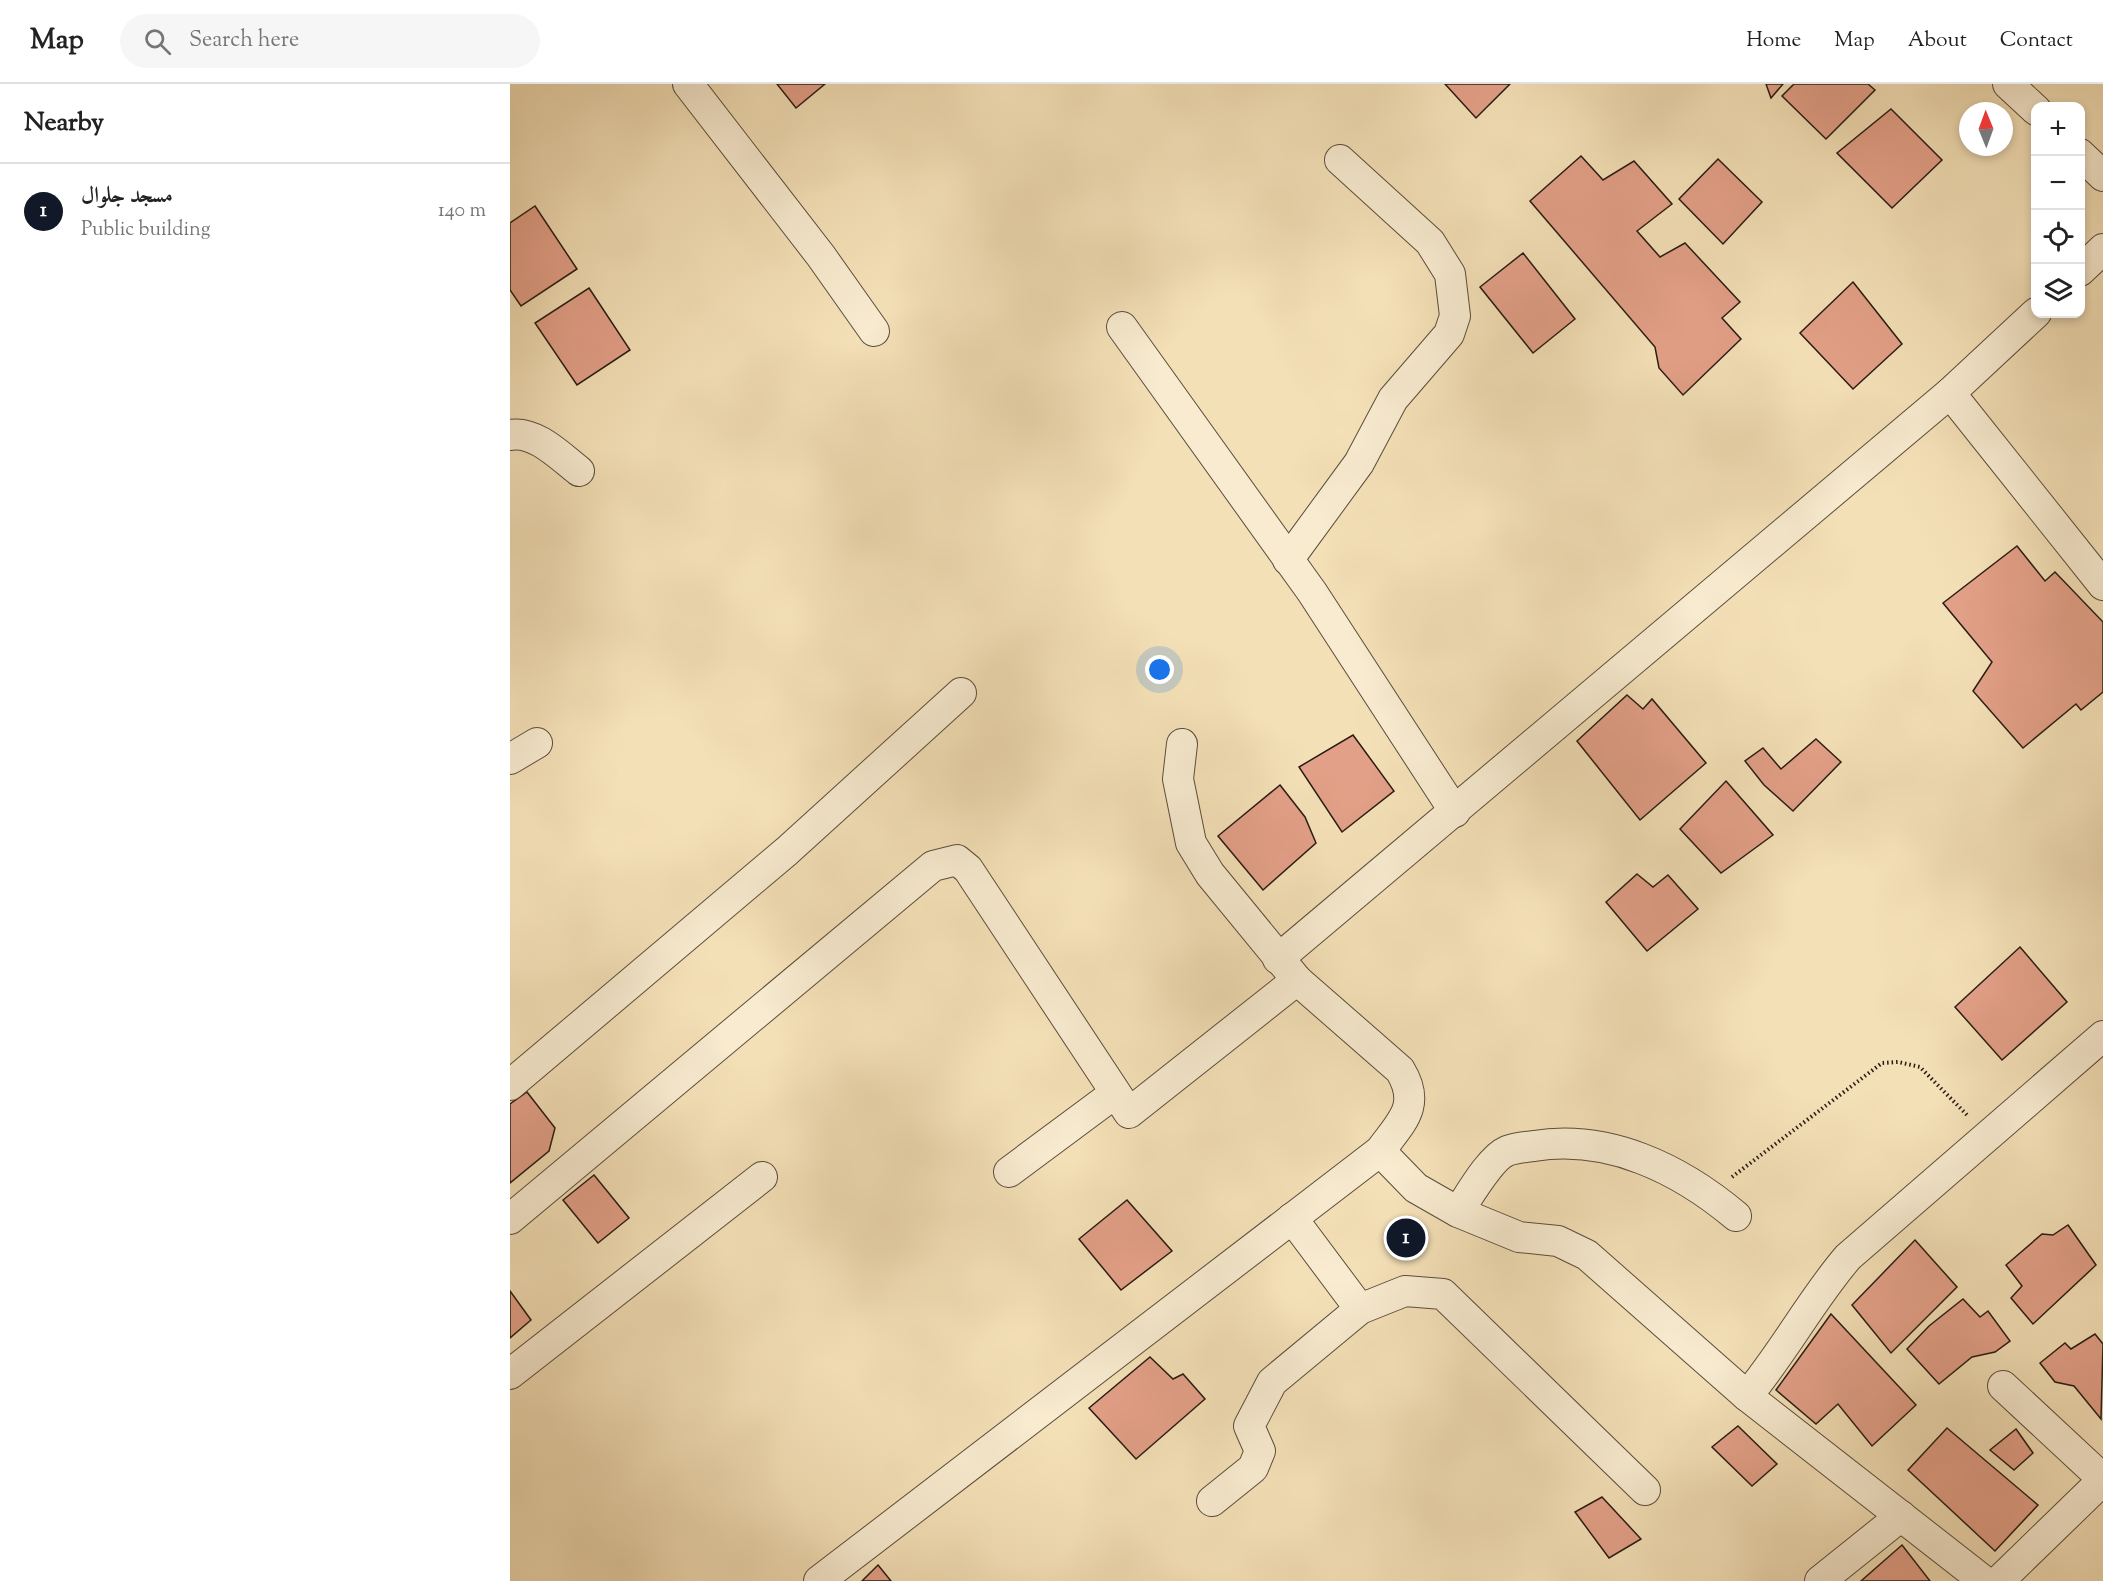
<!DOCTYPE html>
<html lang="en">
<head>
<meta charset="utf-8">
<style>
	body { margin:0; font-family:"Sorts Mill Goudy",Amiri,serif; background:#f6f6f6; color:#222 }
	.controls { position:absolute; right:18px; top:18px; display:grid; overflow:hidden; border-radius:12px; box-shadow:0 3px 9px #0003 }
	.controls button { width:54px; height:54px; display:grid; place-items:center; padding:0; border:0; border-bottom:2px solid #e0e0e0; background:#fff; color:#222; font:30px sans-serif }
	.compass { position:absolute; left:1449px; top:18px; width:54px; height:54px; border-radius:50%; background:#fff; box-shadow:0 3px 9px #0003; rotate:359deg }
	.you { position:absolute; left:650px; top:586px; width:21px; height:21px; margin:-15px; border:4px solid #fff; border-radius:50%; background:#1a73e8; box-shadow:0 0 0 9px #1a73e833 }
	.badge { display:grid; place-items:center; width:39px; height:39px; border-radius:50%; background:#111827; color:#fff; font-size:20px; font-weight:700 }
	.pin { position:absolute; translate:-50% -50%; border:3px solid #fff; box-shadow:0 2px 6px #0006 }
	.list { margin:0; padding:0; list-style:none }
	h2 { display:flex; justify-content:space-between; align-items:center; height:78px; margin:0; padding:0 24px; font-size:26px }
	h2 small { font-size:20px; font-weight:400; color:#767676 }
	.list li { display:grid; grid-template-columns:39px 1fr auto; gap:18px; align-items:center; box-sizing:border-box; height:96px; padding:0 24px; border-top:2px solid #e0e0e0 }
	.list b { display:block; font-size:22px; white-space:nowrap }
	.list p { margin:0; font-size:20px; white-space:nowrap; color:#767676 }
	.list em { font-size:20px; font-style:normal; color:#767676 }
	.icon { flex:none; width:33px; height:33px; fill:none; stroke:currentColor; stroke-width:2; stroke-linecap:round; stroke-linejoin:round }
	.map { position:relative; flex:none; width:1593px; height:1497px; overflow:hidden }
	header { display:flex; align-items:center; gap:36px; box-sizing:border-box; height:84px; padding:0 30px; background:#fff; border-bottom:2px solid #e0e0e0 }
	header strong { font-size:28px }
	nav { display:flex; gap:33px; margin-inline-start:auto; font-size:21px }
	.search { width:420px; height:54px; background:#f6f6f6; display:flex; align-items:center; gap:15px; box-sizing:border-box; padding:0 21px; border-radius:33px; color:#767676; font-size:22px }
	main { display:flex }
	aside { flex:1; background:#fff }
	.map>svg:first-child { display:block }
</style>
</head>
<body>
<header>
<strong>Map</strong>
<div class="search"><svg class="icon" aria-label="search" viewBox="0 0 24 24"><circle cx="10" cy="10" r="6"/><path d="M15 15l6 6"/></svg>Search here</div>
<nav><a>Home</a><a>Map</a><a>About</a><a>Contact</a></nav>
</header>
<main>
<aside>
<h2>Nearby<small></small></h2>
<ul class="list">
<li><span class="badge">1</span><div><b>مسجد جلوال</b><p>Public building</p></div><em>140 m</em></li>
</ul>
</aside>
<div class="map">
<svg width="1593" height="1497" viewBox="0 0 1593 1497">
	<rect width="100%" height="100%" fill="#f4e0b7"/>
	<filter id="stains"><feTurbulence type="fractalNoise" baseFrequency=".00333" numOctaves="4"/><feColorMatrix values="0 0 0 0 .2 0 0 0 0 .09 0 0 0 0 .02 0 0 0 .5 -.17"/></filter>
	<radialGradient id="worn" r=".72"><stop offset=".6" stop-color="#630" stop-opacity="0"/><stop offset="1" stop-color="#630" stop-opacity=".3"/></radialGradient>
	<g fill="#e3a088" stroke="#281c13" stroke-width="1.5">
		<path d="M267,0H315L286,24Z"/>
		<path d="M935,0H1000L966,34Z"/>
		<path d="M1256,0H1273L1261,14Z"/>
		<path d="M1284,0H1358L1365,6L1316,55L1272,12Z"/>
		<path d="M1381,25L1432,76L1382,124L1327,69Z"/>
		<path d="M1071,72L1093,96L1124,77L1162,120L1127,147L1150,173L1175,159L1230,218L1212,234L1231,255L1173,311L1149,284L1145,263L1020,117Z"/>
		<path d="M1208,75L1252,118L1213,160L1169,115Z"/>
		<path d="M25,122L67,185L11,222L0,206V139Z"/>
		<path d="M1013,169L1065,235L1023,269L970,203Z"/>
		<path d="M1343,198L1392,260L1343,305L1290,249Z"/>
		<path d="M79,204L120,266L67,301L25,239Z"/>
		<path d="M1507,462L1535,497L1545,488L1593,538V608L1571,626L1566,620L1513,664L1463,607L1482,578L1433,519Z"/>
		<path d="M1117,611L1133,625L1142,615L1196,679L1130,736L1067,657Z"/>
		<path d="M843,651L884,707L832,748L789,683Z"/>
		<path d="M1306,655L1331,678L1283,727L1254,701L1235,677L1253,664L1271,685Z"/>
		<path d="M1216,697L1263,751L1211,789L1170,745Z"/>
		<path d="M770,701L795,733L806,759L753,806L708,752Z"/>
		<path d="M1127,790L1143,803L1158,791L1188,825L1137,867L1096,818Z"/>
		<path d="M1510,863L1557,918L1492,976L1445,923Z"/>
		<path d="M17,1008L45,1044L39,1067L0,1099V1020Z"/>
		<path d="M84,1091L119,1134L88,1159L53,1116Z"/>
		<path d="M617,1116L662,1167L611,1206L569,1155Z"/>
		<path d="M1558,1141L1586,1181L1523,1240L1501,1214L1512,1202L1496,1181L1532,1150L1543,1151Z"/>
		<path d="M1405,1156L1447,1203L1381,1269L1342,1221Z"/>
		<path d="M0,1207L21,1236L0,1254Z"/>
		<path d="M1453,1215L1470,1233L1478,1227L1500,1257L1485,1268L1462,1273L1429,1300L1397,1265L1419,1242Z"/>
		<path d="M1321,1230L1406,1321L1362,1362L1328,1320L1306,1340L1266,1306Z"/>
		<path d="M1585,1250L1593,1260L1591,1335L1564,1302L1545,1298L1530,1279L1555,1259L1561,1265Z"/>
		<path d="M640,1273L663,1295L673,1290L695,1315L626,1375L579,1324Z"/>
		<path d="M1228,1342L1267,1380L1242,1402L1202,1363Z"/>
		<path d="M1437,1344L1528,1421L1485,1467L1398,1386Z"/>
		<path d="M1506,1345L1523,1369L1504,1386L1480,1366Z"/>
		<path d="M1092,1413L1131,1455L1099,1474L1065,1428Z"/>
		<path d="M1392,1461L1420,1497H1351Z"/>
		<path d="M368,1481L381,1497H352Z"/>
	</g>
	<g fill="none" stroke-linecap="round" stroke-linejoin="round">
		<g stroke="#5b4d3c" stroke-width="32">
			<g id="street">
				<path d="M178,0L311,172L364,247"/>
				<path d="M1498,0L1526,26"/>
				<path d="M1570,70L1593,92"/>
				<path d="M1570,187L1593,165"/>
				<path d="M612,243L802,508L945,728"/>
				<path d="M1440,309L1593,501"/>
				<path d="M0,351C25,346 51,373 69,387"/>
				<path d="M778,476L849,379L883,315L939,250L945,232L940,190L920,158L830,76"/>
				<path d="M0,675L27,659"/>
				<path d="M768,875L1440,309L1526,229"/>
				<path d="M0,1001L277,767L451,609"/>
				<path d="M870,1067L906,1104L948,1128L1009,1153L1048,1157L1077,1171L1237,1312L1474,1497"/>
				<path d="M499,1088L604,1010"/>
				<path d="M948,1128C959,1112 980,1074 997,1067C1005,1064 1015,1063 1024,1062C1099,1050 1170,1085 1226,1132"/>
				<path d="M782,1134L850,1225"/>
				<path d="M0,1135L423,782L447,776L458,785L619,1029L787,896"/>
				<path d="M0,1290L252,1093"/>
				<path d="M1493,1302L1593,1395"/>
				<path d="M1237,1312C1274,1268 1301,1216 1338,1173L1593,952"/>
				<path d="M702,1417L743,1384L750,1367L739,1342L762,1298L850,1225L895,1207L933,1210L1135,1406"/>
				<path d="M309,1497L870,1067C891,1038 912,1022 890,986L787,896L700,790L681,759L668,695L672,660"/>
				<path d="M1310,1497L1391,1432"/>
				<path d="M1489,1497L1593,1396"/>
			</g>
		</g>
		<path stroke="#281c13" stroke-width="4" stroke-dasharray="1.5 3" stroke-linecap="butt" d="M1222,1093L1372,979L1388,978L1410,983L1458,1032"/>
		<use href="#street" stroke="#f8ebd0" stroke-width="30"/>
	</g>
	<rect width="100%" height="100%" filter="url(#stains)"/>
	<rect width="100%" height="100%" fill="url(#worn)"/>
</svg>
<div class="controls">
<button>+</button>
<button>−</button>
<button><svg class="icon" aria-label="locate" viewBox="0 0 24 24"><circle cx="12" cy="12" r="6"/><path d="M12 2v4M12 18v4M2 12h4M18 12h4"/></svg></button>
<button><svg class="icon" aria-label="layers" viewBox="0 0 24 24"><path d="M12 4l9 5-9 5-9-5zM3 14l9 5 9-5"/></svg></button>
</div>
<svg class="compass" viewBox="-18 -18 36 36"><path d="M0-13l5 13h-10z" fill="#e53935"/><path d="M0 13l5-13h-10z" fill="#767676"/></svg>
<div class="you"></div>
<div class="pin badge" style="left:896px;top:1154px">1</div>
</div>
</main>
</body>
</html>
